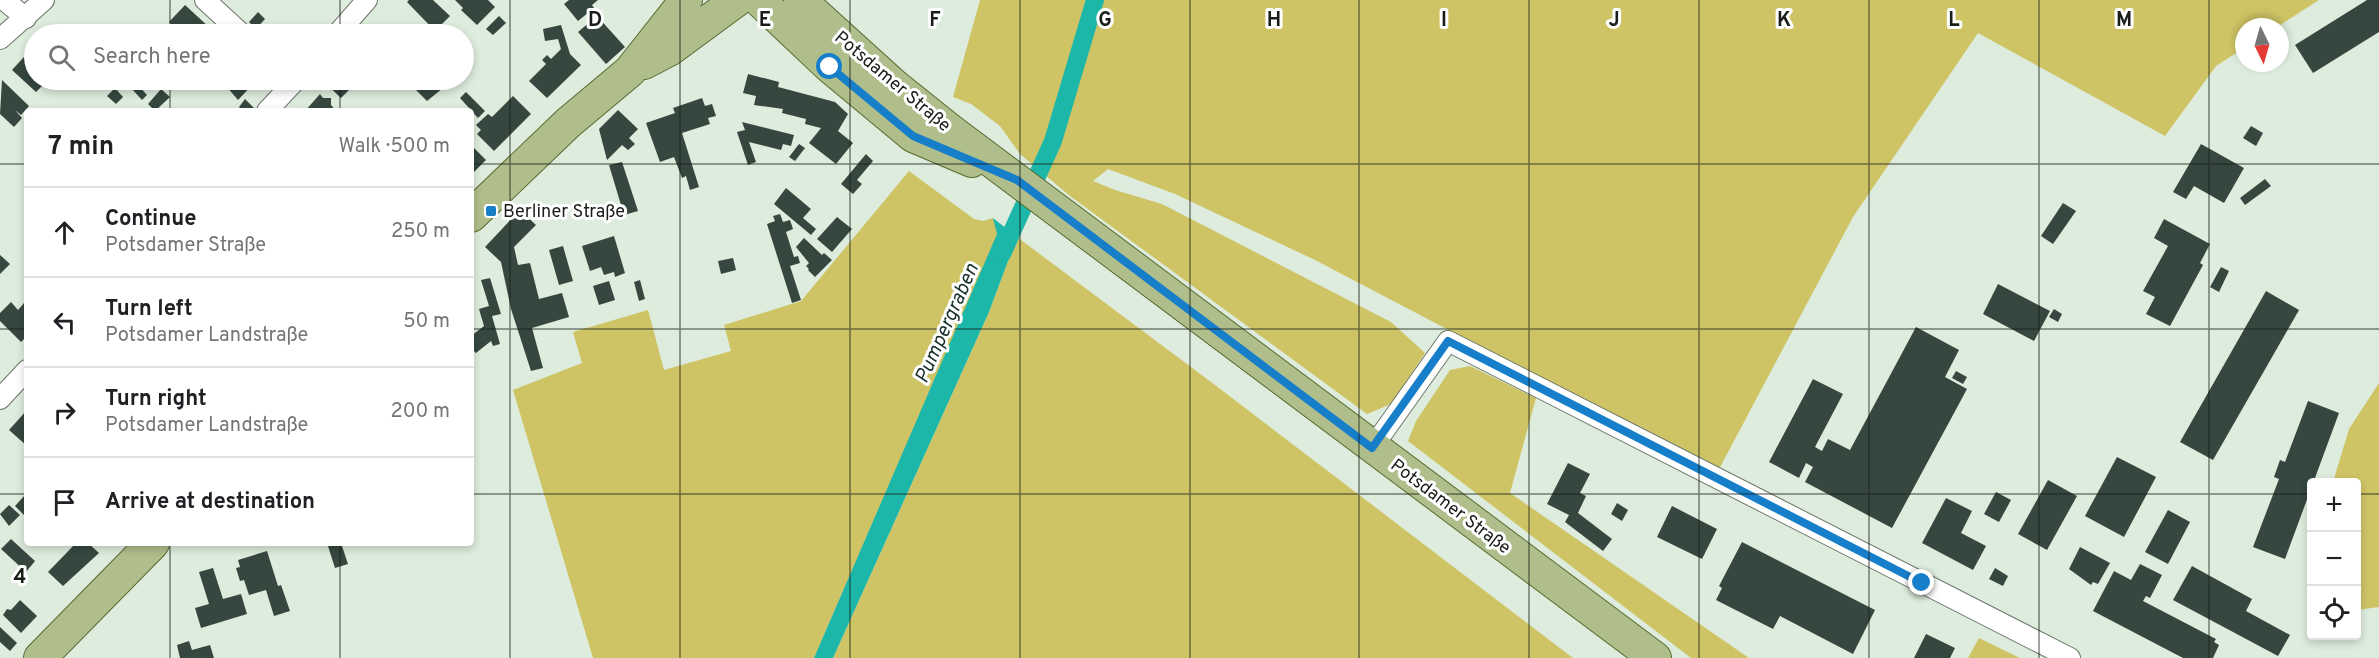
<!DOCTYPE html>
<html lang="en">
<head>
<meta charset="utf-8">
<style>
	body { margin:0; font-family:Overpass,sans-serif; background:#f6f6f6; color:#202124 }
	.controls { position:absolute; right:18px; bottom:18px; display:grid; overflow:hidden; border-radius:6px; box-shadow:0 3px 9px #0003 }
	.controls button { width:54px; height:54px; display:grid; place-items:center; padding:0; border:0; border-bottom:2px solid #e0e0e0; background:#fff; color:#202124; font:30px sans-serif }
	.compass { position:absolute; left:2235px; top:18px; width:54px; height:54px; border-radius:50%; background:#fff; box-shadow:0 3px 9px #0003; rotate:175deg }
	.stop { position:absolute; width:18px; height:18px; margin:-14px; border:4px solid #177fca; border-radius:50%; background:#fff }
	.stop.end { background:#177fca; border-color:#fff; box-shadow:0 2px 6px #0008 }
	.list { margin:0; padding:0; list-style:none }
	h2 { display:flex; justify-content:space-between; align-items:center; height:78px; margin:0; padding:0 24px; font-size:26px }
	h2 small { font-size:20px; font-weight:400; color:#757577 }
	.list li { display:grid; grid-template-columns:39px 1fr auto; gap:18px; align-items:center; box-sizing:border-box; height:90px; padding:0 24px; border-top:2px solid #e0e0e0 }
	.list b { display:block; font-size:22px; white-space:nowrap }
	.list p { margin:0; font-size:20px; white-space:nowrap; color:#757577 }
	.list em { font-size:20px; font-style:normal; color:#757577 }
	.icon { flex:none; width:33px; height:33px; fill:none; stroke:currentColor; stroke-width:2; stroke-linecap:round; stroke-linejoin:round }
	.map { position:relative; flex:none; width:2379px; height:658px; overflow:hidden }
	.search { position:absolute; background:#fff; box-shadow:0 3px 9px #0003; left:24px; top:24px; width:450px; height:66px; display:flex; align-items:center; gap:15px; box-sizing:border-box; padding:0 21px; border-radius:33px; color:#757577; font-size:22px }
	.panel { position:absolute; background:#fff; box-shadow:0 3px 9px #0003; left:24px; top:108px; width:450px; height:438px; border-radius:6px }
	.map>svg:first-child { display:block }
</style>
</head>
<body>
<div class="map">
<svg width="2379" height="658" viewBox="0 0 2379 658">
	<rect width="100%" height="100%" fill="#ddecdc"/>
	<g fill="#cfc465">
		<path d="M980,0H2319L2277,27H2244V48L2216,66L2165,136L1978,33L1853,217L1718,471L1315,260L1175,194L1108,169L1093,181L1115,190L1162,204L1391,322L1425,353L1391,404L1367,414L1070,196L1020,154L1000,126L971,104L953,97Z"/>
		<path d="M909,171L974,219L983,221L993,218L998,234L814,658H593L513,390L582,363L573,332L648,310L664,370L731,351L724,325L801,301Z"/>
		<path d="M1017,237L1215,385L1573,658H833L989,312Z"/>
		<path d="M1470,366L1536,398L1510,493L1749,658H1691L1408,441L1416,421L1450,370Z"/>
		<path d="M2379,383V607L2357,610L2356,482H2333L2349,429Z"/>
		<path d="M1979,638L2020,658H1968Z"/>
	</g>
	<path fill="#1db7a9" d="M993,218L1017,237L989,312L833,658H814L997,234Z"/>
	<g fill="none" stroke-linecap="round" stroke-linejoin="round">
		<path stroke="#1db7a9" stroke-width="18" d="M1002,254L1053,141L1095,0"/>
	</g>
	<g fill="#35473f">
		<path d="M409,0H433L450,16L435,31L407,2Z"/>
		<path d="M455,0H488L495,7L477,25L461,10L463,8Z"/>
		<path d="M569,0H598L592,5L594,8L578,21L564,4Z"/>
		<path d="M2367,0H2379V32L2313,73L2295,45Z"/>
		<path d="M185,5L210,28L204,34H170L166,32L172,25L169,22Z"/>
		<path d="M258,12L265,19L256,29L249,22Z"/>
		<path d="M499,16L506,23L493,35L486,29Z"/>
		<path d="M597,16L625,47L606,64L578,32Z"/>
		<path d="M561,25L570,54L581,65L547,98L529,81L546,64L542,60L547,55L551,59L561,49L558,39L545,41L543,29Z"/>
		<path d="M34,46V80H48L36,92L12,70Z"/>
		<path d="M464,47L474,58L464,69Z"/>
		<path d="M748,74L779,82L778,87L835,102L848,114L838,131L853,143L836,164L809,143L821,128L805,124L806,119L782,113L783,109L754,105L756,96L743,93Z"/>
		<path d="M2,80L29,106L21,115L15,110L22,118L14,127L0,114Z"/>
		<path d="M221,80H257L238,100Z"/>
		<path d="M329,80H339L349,90L341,98L325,83Z"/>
		<path d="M428,80H444L448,84L427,101L416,90Z"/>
		<path d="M137,84L147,95L142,100L132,89Z"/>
		<path d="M115,88L123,97L116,104L107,96Z"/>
		<path d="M161,89L170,97L155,111L148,104Z"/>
		<path d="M466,92L485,111L478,118L460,98Z"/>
		<path d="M320,94L323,98H331V105L336,111H305Z"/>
		<path d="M513,96L531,114L494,151L477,134L481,130L476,125L488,114L492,117Z"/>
		<path d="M702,98L705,106L712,104L716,116L708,118L710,124L682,133L699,187L690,190L686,176L682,178L674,157L660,162L646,123L675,113L673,108Z"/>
		<path d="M245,99L254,108L251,111H243L239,107Z"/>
		<path d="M618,110L638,129L629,138L635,144L628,150L622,145L607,160L599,129Z"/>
		<path d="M742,122L794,135L791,146L783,144L781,150L749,142L756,162L748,165L737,132L745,130Z"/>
		<path d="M2251,126L2263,133L2256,146L2243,138Z"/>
		<path d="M799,144L805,148L795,161L789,157Z"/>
		<path d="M2201,144L2244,168L2224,203L2194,186L2186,199L2173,192Z"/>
		<path d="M471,145L486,160L471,175Z"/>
		<path d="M866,154L873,161L857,180L862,184L853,194L841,184Z"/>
		<path d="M622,162L638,211L624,215L609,165Z"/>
		<path d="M2265,179L2271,186L2245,205L2240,198Z"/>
		<path d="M786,188L811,209L803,218L816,229L811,235L774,204Z"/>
		<path d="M2063,203L2076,211L2053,244L2041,236Z"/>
		<path d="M520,210L536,225L514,247L518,265L530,263L539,299L562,293L569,317L532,328L543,368L531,371L511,309L501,262L485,247Z"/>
		<path d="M780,214L783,222L790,220L793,229L786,232L794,257L798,256L800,263L790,266L801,300L792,303L767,224L775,221L773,216Z"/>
		<path d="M837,217L852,229L832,252L817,239Z"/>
		<path d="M2164,219L2210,244L2200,263L2203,265L2170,326L2146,314L2155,297L2143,291L2168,246L2154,238Z"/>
		<path d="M614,236L625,273L615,277L614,272L604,275L601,267L590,271L582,246Z"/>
		<path d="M804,238L822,255L824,253L832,260L815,277L808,270L809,269L806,266L809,263L796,247Z"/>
		<path d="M563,246L573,281L559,285L549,250Z"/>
		<path d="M0,255L10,264L0,274Z"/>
		<path d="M733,258L736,270L721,274L718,261Z"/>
		<path d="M2221,267L2229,271L2219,292L2210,287Z"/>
		<path d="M490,278L501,314L492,316L500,344L493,346L491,341L476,353L471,348V336L484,326L479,309L489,306L481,280Z"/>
		<path d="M640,280L645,299L639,301L634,282Z"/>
		<path d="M609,281L615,300L599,305L593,286Z"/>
		<path d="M1998,284L2050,311L2034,341L1983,314Z"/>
		<path d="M2266,291L2299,310L2213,460L2180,442Z"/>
		<path d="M11,302L18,310L24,303L27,306V336L21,342L0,321V313Z"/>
		<path d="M2054,309L2062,314L2058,322L2049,317Z"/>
		<path d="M1916,327L1959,350L1945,377L1967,389L1892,528L1805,482L1813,467L1806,463L1799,478L1769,462L1813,379L1843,394L1815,447L1822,451L1828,439L1850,450Z"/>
		<path d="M1956,371L1967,377L1963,384L1952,378Z"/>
		<path d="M2308,401L2339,413L2285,559L2253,547L2279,479L2274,477L2280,460L2285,462Z"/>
		<path d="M27,410V446L9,430Z"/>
		<path d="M2117,457L2156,477L2124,537L2085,516Z"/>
		<path d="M1568,463L1590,474L1580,493L1586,496L1578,513L1612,539L1603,551L1565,522L1569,515L1547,504Z"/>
		<path d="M2048,480L2077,496L2047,550L2018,534Z"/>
		<path d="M1996,492L2011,500L1999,522L1984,514Z"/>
		<path d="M25,495L27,497V518L15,506Z"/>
		<path d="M1946,498L1972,511L1961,533L1986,546L1973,570L1922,543Z"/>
		<path d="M1617,503L1628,510L1622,521L1611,514Z"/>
		<path d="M9,505L20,515L9,526L0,514Z"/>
		<path d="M1672,506L1717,529L1702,559L1657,537Z"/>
		<path d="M2168,510L2190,522L2168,564L2145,552Z"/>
		<path d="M11,539L35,561L26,572L1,549Z"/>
		<path d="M1742,542L1875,610L1853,654L1780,616L1773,629L1716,600L1722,588L1719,586Z"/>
		<path d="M76,543H88L99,553L63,586L48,572Z"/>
		<path d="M327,543H341L348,564L335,568Z"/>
		<path d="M2080,547L2110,563L2098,584L2093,582L2091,585L2069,569Z"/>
		<path d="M267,551L278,586L281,585L290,611L274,616L266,590L249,595L244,580L240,581L236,568L240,567L238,560Z"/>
		<path d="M2140,564L2162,575L2150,598L2146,596L2143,601L2216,639L2214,642L2219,645L2213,658H2183L2093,611L2114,571L2131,580Z"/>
		<path d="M2192,566L2252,599L2246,611L2290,635L2278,656L2173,600Z"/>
		<path d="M213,568L223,599L241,594L247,614L201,628L195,608L209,604L199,572Z"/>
		<path d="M1995,568L2008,576L2003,586L1989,579Z"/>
		<path d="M20,600L37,616L21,633L3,615L7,609L11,610Z"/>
		<path d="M0,627L17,643L10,651L0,642Z"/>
		<path d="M1926,634L1955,648L1950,658H1914Z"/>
		<path d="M189,641L192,650L210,645L214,658H180L177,645Z"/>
	</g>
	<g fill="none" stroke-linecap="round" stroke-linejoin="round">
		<g stroke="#6a7769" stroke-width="22">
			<g id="street">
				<path d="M4,0L26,18"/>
				<path d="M205,0L242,34"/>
				<path d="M337,34L367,0"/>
				<path d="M0,39L44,0"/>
				<path d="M267,111L296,80"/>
				<path d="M0,399L27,370"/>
				<path d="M1372,448L1448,341L2070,658"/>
			</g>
		</g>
		<g stroke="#586a30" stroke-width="34">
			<g id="primary">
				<path d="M759,0L830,67L913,136L972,161"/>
				<path d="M800,0L895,86L950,130L1655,658"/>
				<path d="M644,63L669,50L737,0"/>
				<path d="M471,216L568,123L630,71L686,0"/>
				<path d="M40,658L153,543"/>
			</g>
		</g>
		<use href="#street" stroke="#fff" stroke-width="20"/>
		<use href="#primary" stroke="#afbe8a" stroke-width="32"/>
	</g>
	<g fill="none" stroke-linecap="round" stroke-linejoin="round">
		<path stroke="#177fca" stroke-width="8" d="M830,67L913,136L1017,180L1372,448L1448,341L1922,583"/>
	</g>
	<path fill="none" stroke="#191e19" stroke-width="1.5" stroke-opacity="0.55" d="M170,0V34M340,0V34M510,0V658M680,0V658M850,0V658M1020,0V658M1190,0V658M1359,0V658M1529,0V658M1699,0V658M1869,0V658M2039,0V658M2209,0V658M170,80V111M340,80V111M0,164H27M471,164H2379M0,329H27M471,329H2379M0,494H27M471,494H2312M2356,494H2379M170,543V658M340,543V658"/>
	<rect fill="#177fca" stroke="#fff" stroke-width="2" x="485" y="205" width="12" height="12" rx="3"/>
	<g text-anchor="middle" stroke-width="6" stroke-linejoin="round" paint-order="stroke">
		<g font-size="18" fill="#191e19" stroke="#fff">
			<text transform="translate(893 81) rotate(40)" y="6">Potsdamer Straße</text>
			<text transform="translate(1451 506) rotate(37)" y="6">Potsdamer Straße</text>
		</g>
		<g font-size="18" fill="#191e19" stroke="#fff" text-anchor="start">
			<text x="503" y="217">Berliner Straße</text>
		</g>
		<g font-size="20" font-style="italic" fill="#18302c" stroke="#fff">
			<text transform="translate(946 323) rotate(-66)" y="7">Pumpergraben</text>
		</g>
	</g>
	<g font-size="20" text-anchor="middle" font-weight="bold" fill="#191e19" stroke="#fff" stroke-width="6" stroke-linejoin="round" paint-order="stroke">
		<text x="595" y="26">D</text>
		<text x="765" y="26">E</text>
		<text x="935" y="26">F</text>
		<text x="1105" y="26">G</text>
		<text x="1274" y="26">H</text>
		<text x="1444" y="26">I</text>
		<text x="1614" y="26">J</text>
		<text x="1784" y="26">K</text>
		<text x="1954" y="26">L</text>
		<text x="2124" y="26">M</text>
		<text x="20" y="583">4</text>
	</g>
</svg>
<div class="controls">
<button>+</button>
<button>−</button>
<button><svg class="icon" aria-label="locate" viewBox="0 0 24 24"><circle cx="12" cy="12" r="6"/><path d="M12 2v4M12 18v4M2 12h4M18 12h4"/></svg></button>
</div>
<svg class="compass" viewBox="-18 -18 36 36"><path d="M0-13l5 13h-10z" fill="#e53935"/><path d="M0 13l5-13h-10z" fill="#757577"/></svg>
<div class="stop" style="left:830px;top:67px"></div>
<div class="stop end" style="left:1922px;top:583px"></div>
<div class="search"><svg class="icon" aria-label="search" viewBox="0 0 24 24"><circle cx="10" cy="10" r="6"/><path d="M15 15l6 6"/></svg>Search here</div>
<section class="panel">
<h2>7 min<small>Walk · 500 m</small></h2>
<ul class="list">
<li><svg class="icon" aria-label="ahead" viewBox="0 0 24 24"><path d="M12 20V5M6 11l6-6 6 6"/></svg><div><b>Continue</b><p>Potsdamer Straße</p></div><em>250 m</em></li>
<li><svg class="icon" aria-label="left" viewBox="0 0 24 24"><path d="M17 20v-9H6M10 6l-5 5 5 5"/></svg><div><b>Turn left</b><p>Potsdamer Landstraße</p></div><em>50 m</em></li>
<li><svg class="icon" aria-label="right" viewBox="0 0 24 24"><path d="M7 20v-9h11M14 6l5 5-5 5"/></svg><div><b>Turn right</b><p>Potsdamer Landstraße</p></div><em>200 m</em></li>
<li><svg class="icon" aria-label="arrive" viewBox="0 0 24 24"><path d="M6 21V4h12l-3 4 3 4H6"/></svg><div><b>Arrive at destination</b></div></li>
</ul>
</section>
</div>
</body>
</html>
